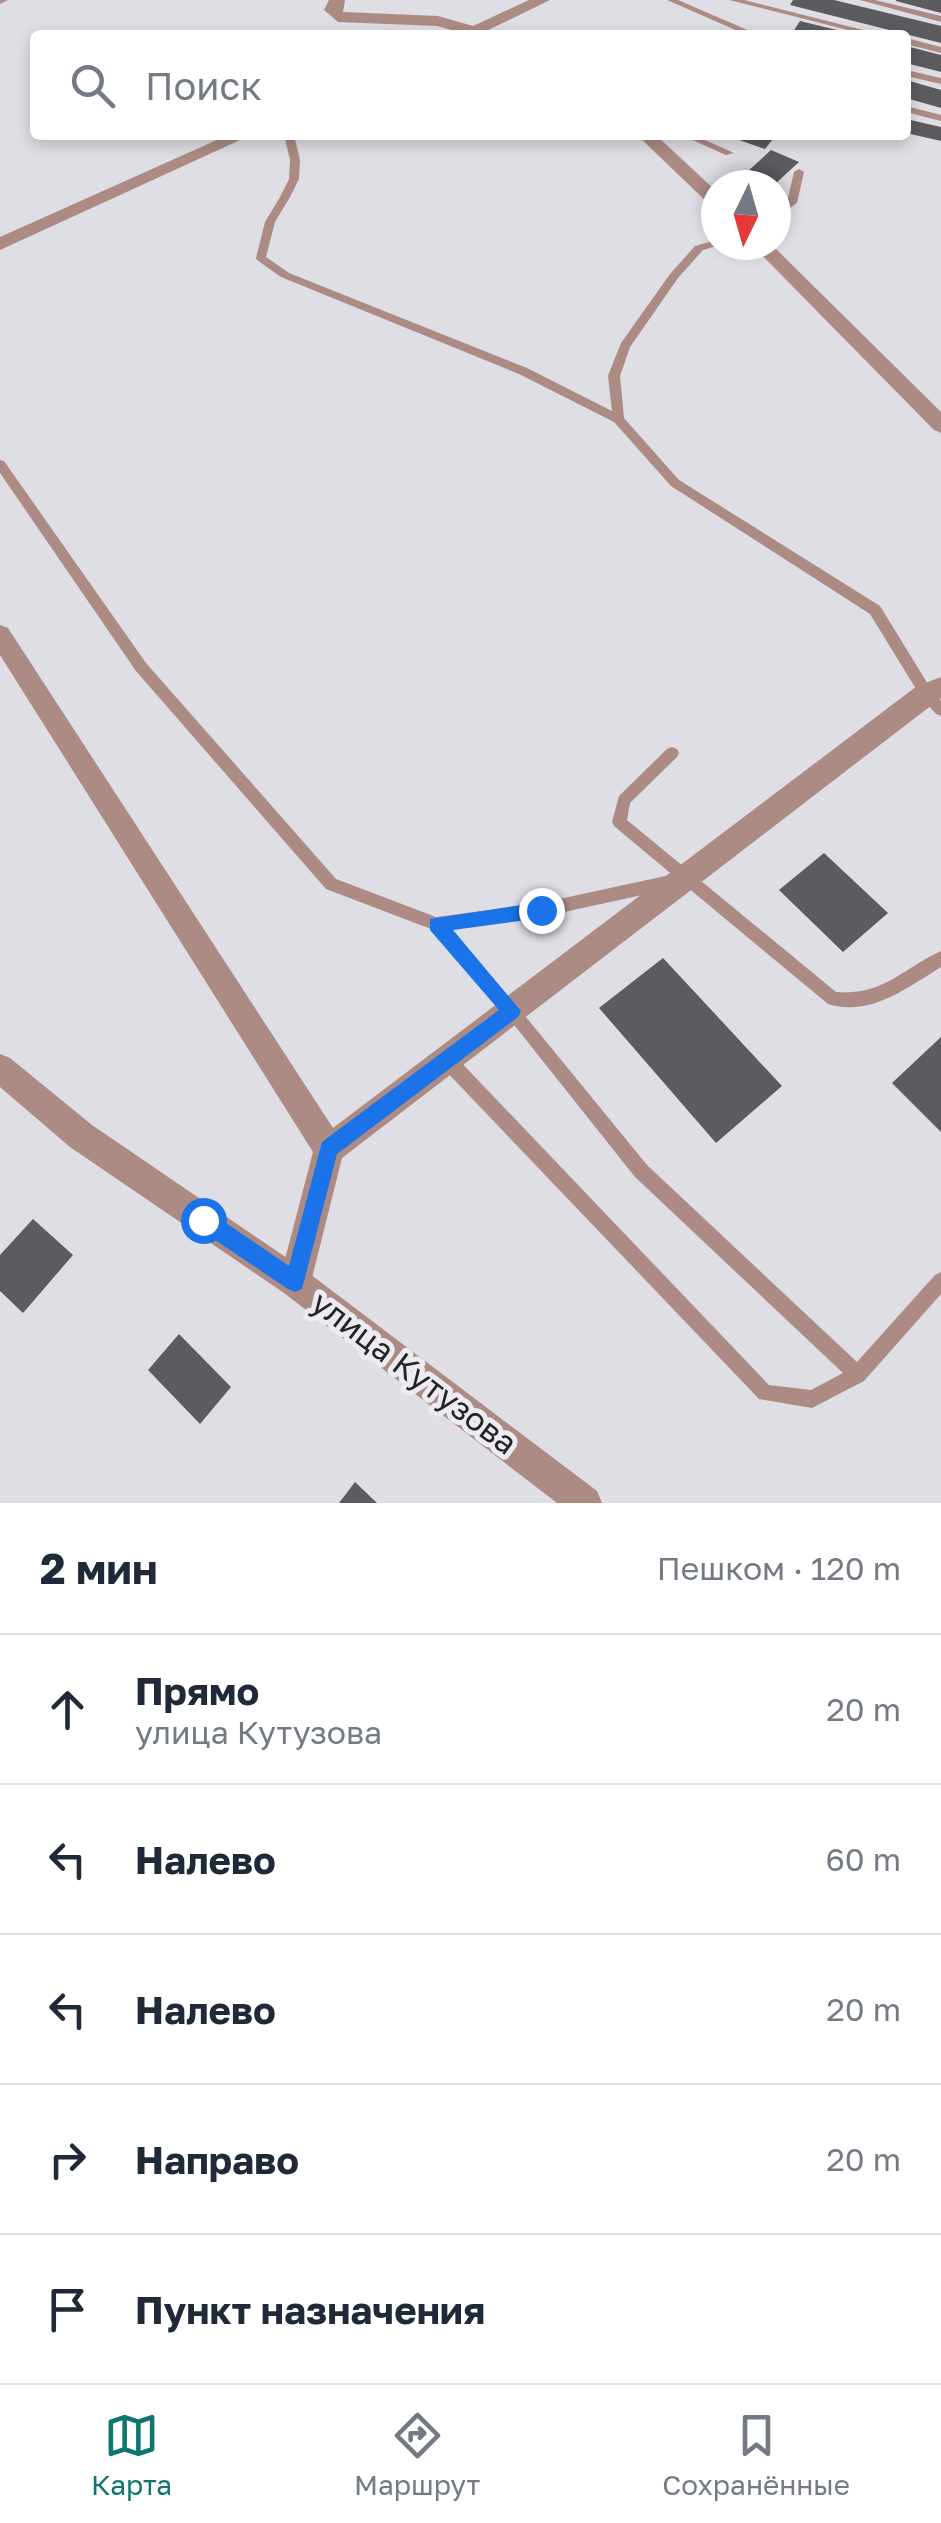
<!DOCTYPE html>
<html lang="ru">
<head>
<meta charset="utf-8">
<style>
	body { margin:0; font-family:"Golos Text",sans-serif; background:#f6f6f7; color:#1f2937 }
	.compass { position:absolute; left:701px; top:170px; width:90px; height:90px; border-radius:50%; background:#fff; box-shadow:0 5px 15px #0003; rotate:185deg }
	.stop { position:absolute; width:30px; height:30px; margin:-22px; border:8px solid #1a73e8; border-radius:50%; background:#fff }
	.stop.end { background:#1a73e8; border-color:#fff; box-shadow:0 2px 10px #0008 }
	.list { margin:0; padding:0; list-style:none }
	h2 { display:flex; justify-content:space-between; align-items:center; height:130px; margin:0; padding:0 40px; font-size:42px }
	h2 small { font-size:32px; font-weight:400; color:#747a83 }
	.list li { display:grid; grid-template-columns:65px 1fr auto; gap:30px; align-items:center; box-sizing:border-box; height:150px; padding:0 40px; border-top:2px solid #e0e1e3 }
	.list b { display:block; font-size:38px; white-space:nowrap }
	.list p { margin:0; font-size:32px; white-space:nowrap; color:#747a83 }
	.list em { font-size:32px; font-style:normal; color:#747a83 }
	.icon { flex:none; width:55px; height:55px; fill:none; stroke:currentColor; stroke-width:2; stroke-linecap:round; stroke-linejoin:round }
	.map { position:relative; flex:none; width:941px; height:1503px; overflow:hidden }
	.search { position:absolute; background:#fff; box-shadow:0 5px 15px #0003; left:30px; right:30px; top:30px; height:110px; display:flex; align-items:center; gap:25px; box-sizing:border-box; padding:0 35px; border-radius:10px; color:#747a83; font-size:38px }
	.sheet { height:880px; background:#fff }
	nav { display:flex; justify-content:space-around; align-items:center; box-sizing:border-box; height:140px; border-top:2px solid #e0e1e3; background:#fff; font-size:28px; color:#747a83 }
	nav a { display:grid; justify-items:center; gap:5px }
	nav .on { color:#0f766e }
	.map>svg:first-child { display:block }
</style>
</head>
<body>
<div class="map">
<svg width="941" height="1503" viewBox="0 0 941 1503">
	<rect width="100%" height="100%" fill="#dedee4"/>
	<g fill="#5b5b60">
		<path d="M793,0H834L941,26V43L790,5Z"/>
		<path d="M941,0V13L896,1V0Z"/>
		<path d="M800,21L853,34V35H791Z"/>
		<path d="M906,46L941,55V72L906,63Z"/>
		<path d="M906,80L941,90V108L906,98Z"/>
		<path d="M906,119L941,127V141L906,133Z"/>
		<path d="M725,135H776L765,149Z"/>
		<path d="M771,150L799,162L775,184L747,172Z"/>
		<path d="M824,853L888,913L843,952L779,890Z"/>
		<path d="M663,958L782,1086L716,1143L599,1008Z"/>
		<path d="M941,1037V1132L892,1083Z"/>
		<path d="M33,1219L73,1255L23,1313L0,1291V1255Z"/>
		<path d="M179,1334L231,1387L200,1424L148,1370Z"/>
		<path d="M355,1482L377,1503H339Z"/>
	</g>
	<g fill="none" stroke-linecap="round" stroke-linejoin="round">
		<g fill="#ac8b84" fill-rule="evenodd">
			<path d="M0,0H8L0,4Z"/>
			<path d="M667,0H678L759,35H747Z"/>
			<path d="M729,0H744L883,35H868Z"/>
			<path d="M860,0H875L941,16V22Z"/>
			<path d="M906,38L941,47V53L906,44Z"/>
			<path d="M906,70L941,78V84L906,76Z"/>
			<path d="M906,106L941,115V121L906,112Z"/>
			<path d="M284,135H294L300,160L299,179L290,197L275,222L266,257L289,273L527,368L612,411L608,376L621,343L670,274L695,246L716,240V245H720L703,250L678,278L630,347L620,376L624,418L679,480L880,606L931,689L941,701V716L936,714L921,697L870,614L671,486L614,422L519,374L281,277L257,260L256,258L265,222L280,197L289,179L290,160Z"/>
			<path d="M681,135H694L734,153L726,155Z"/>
			<path d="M799,169L804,172L797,203L776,218V210L787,202L794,172Z"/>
			<path d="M0,460L4,461L146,663L336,879L436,917L541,903L670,875L675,877L614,826L612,822L619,796L667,749L672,747L677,749L679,753L677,757L630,803L627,820L836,992C883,996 902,969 941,951V967C907,988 870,1017 828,1004L675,877L677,882L675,887L670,889L541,917L450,929L517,1006L647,1165L857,1362L935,1275L941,1272V1294L864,1381L812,1408L759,1399L441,1066L439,1060L441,1054L447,1052L453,1054L769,1385L811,1390L843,1373L635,1177L507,1016L431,929L326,889L136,671L0,473Z"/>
		</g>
		<g fill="#ac8b84" fill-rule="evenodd">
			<path d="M329,0H345L343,12L438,16L473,26L529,0H550L478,35H457L459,32L437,26L338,22L324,10Z"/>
			<path d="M228,135H251L0,250V237Z"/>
			<path d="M637,135H656L716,191V207L710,205Z"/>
			<path d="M752,245H772L941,412V433L934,430Z"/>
			<path d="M0,625L8,628L333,1128L917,686L941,677V698L342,1158L311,1282L306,1293L295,1298L284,1293L279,1282L313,1152L0,655Z"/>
		</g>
		<path fill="#ac8b84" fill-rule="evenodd" d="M0,1054L10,1058L92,1125L306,1271L597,1491L602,1503H557L284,1293L70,1147L0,1087Z"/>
	</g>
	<path fill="#1a73e8" d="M541,902L550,910L541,918L453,930L521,1011L518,1017L337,1154L302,1289L295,1292L288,1289L196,1227V1212H210L289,1266L322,1142L499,1010L430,930V919Z"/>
	<g text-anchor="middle" stroke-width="10" stroke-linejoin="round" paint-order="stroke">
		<g font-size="32" fill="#242426" stroke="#ebebf1">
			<text transform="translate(414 1373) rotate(37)" y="11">улица Кутузова</text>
		</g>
	</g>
</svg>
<svg class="compass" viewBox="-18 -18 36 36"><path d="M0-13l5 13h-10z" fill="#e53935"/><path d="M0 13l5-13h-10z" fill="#747a83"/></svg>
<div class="stop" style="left:203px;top:1220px"></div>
<div class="stop end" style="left:541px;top:910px"></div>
<div class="search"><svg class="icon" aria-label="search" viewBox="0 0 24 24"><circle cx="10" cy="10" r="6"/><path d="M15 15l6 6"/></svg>Поиск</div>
</div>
<section class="sheet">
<h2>2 мин<small>Пешком · 120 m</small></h2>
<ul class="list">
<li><svg class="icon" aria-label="ahead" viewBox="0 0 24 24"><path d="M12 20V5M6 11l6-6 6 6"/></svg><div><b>Прямо</b><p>улица Кутузова</p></div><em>20 m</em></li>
<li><svg class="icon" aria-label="left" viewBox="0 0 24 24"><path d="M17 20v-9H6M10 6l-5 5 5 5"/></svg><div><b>Налево</b></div><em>60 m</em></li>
<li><svg class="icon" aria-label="left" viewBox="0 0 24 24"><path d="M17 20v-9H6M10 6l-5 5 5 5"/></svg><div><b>Налево</b></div><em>20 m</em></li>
<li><svg class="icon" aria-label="right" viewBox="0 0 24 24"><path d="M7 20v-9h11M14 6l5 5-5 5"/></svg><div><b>Направо</b></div><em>20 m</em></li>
<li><svg class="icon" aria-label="arrive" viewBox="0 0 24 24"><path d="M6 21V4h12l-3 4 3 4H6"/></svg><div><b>Пункт назначения</b></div></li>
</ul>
</section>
<nav>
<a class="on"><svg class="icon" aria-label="map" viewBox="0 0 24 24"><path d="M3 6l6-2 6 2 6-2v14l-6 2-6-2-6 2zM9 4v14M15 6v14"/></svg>Карта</a>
<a><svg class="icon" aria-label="directions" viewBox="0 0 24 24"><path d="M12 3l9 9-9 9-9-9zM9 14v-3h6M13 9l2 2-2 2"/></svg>Маршрут</a>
<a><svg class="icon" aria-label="saved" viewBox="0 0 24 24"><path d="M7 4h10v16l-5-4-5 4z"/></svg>Сохранённые</a>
</nav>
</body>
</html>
